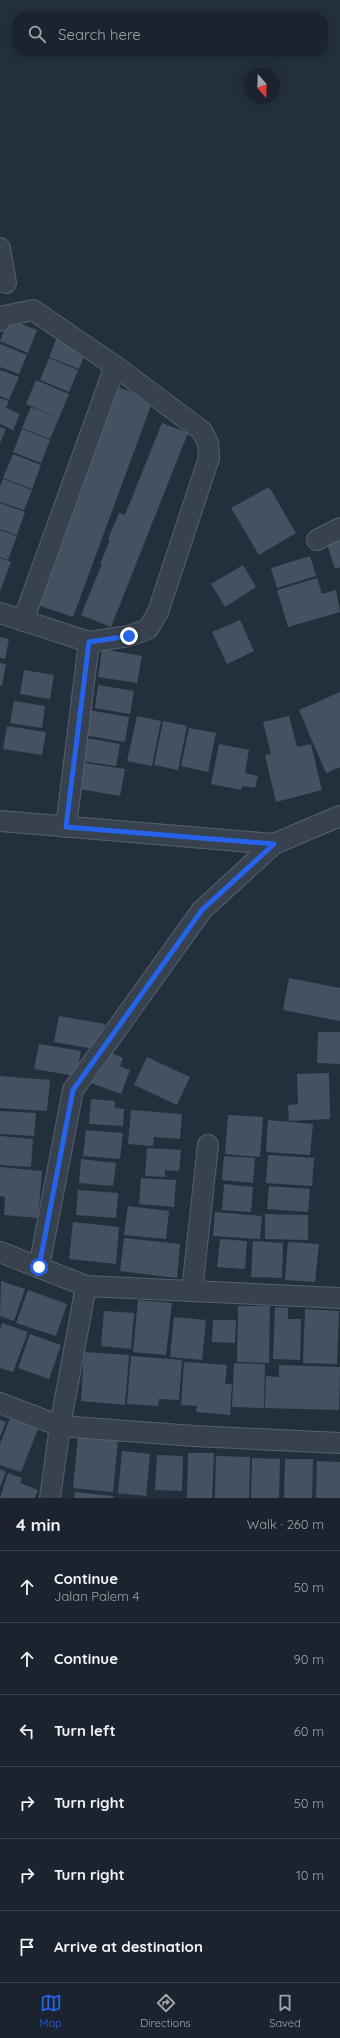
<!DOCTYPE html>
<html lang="en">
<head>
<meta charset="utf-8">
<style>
	body { margin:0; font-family:Quicksand,sans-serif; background:#282f3a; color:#f1f3f6 }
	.compass { position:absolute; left:244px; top:68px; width:36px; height:36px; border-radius:50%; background:#1b232e; box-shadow:0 2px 10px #0003; rotate:161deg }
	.stop { position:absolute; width:12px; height:12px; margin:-9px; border:3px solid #2563eb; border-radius:50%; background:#fff }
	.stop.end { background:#2563eb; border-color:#fff; box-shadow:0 1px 4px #0008 }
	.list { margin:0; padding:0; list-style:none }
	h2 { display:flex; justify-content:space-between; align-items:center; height:52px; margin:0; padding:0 16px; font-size:17px }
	h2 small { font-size:13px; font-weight:400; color:#a0a4aa }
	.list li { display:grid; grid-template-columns:26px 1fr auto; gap:12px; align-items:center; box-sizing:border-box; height:72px; padding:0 16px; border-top:1px solid #39404a }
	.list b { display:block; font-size:15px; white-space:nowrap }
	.list p { margin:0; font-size:13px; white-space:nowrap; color:#a0a4aa }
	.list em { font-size:13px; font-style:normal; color:#a0a4aa }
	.icon { flex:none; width:22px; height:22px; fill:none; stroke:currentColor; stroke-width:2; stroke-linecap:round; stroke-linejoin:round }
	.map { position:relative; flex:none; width:340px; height:1498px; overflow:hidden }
	.search { position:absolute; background:#1b232e; box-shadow:0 2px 10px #0003; left:12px; right:12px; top:12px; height:44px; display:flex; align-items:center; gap:10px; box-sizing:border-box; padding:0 14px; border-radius:16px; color:#a0a4aa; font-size:15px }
	.sheet { height:484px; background:#1b232e }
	nav { display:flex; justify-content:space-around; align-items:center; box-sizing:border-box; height:56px; border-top:1px solid #39404a; background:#1b232e; font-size:11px; color:#a0a4aa }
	nav a { display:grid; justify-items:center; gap:2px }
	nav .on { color:#2563eb }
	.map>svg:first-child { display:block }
</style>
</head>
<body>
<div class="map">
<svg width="340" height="1498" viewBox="0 0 340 1498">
	<rect width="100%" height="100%" fill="#242f3e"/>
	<g fill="#455162">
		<path d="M9,319L37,330L28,353L0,341Z"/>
		<path d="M57,337L87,349L79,369L49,357Z"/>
		<path d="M0,344L27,355L19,374L0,367Z"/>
		<path d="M49,358L78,370L69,392L40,380Z"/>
		<path d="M0,370L19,377L9,400L0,396Z"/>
		<path d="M36,380L69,394L59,418L26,404Z"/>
		<path d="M115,386L153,400L73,617L35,604Z"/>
		<path d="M0,398L9,401L6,408L20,414L13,430L0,424Z"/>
		<path d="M31,407L59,418L50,439L22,428Z"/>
		<path d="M162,423L188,433L111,627L81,615L102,564H100L110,540L108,539L119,513L125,515Z"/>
		<path d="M0,427L6,429L0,443Z"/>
		<path d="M22,429L50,440L41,463L13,452Z"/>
		<path d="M13,454L41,465L32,489L3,478Z"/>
		<path d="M3,479L32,490L24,510L0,502V487Z"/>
		<path d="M269,487L296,533L259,555L231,508Z"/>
		<path d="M0,503L25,512L17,535L0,529Z"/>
		<path d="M0,530L17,536L8,560L0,557Z"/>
		<path d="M340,536V567L335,569L326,541Z"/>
		<path d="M310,556L316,576L277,588L271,568Z"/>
		<path d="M0,558L11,562L0,592Z"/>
		<path d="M243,565L256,587L225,607L211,584Z"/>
		<path d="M317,578L322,594L336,590L340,612L288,627L277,590Z"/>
		<path d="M240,620L254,651L227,664L212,632Z"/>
		<path d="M0,637L9,639L5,659L0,658Z"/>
		<path d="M102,649L142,656L137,683L98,677Z"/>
		<path d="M0,663L6,664L2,686L0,685Z"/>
		<path d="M24,670L54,675L50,699L20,694Z"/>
		<path d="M98,685L134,691L130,714L95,708Z"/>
		<path d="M340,692V767L326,773L299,710Z"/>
		<path d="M14,701L45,706L42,728L10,723Z"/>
		<path d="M88,710L129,717L125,742L84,735Z"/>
		<path d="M137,716L161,721L152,766L127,761Z"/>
		<path d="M289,716L297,747L311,744L322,790L276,802L265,755L271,754L263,722Z"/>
		<path d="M163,721L187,726L178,770L154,765Z"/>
		<path d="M7,726L46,732L42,755L3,749Z"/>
		<path d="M189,728L216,733L208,772L181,766Z"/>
		<path d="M86,738L120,744L116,766L82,761Z"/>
		<path d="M219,744L249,750L245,773L258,776L255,788L242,786L241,790L211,784Z"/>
		<path d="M78,762L125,769L120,796L74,788Z"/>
		<path d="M289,978L340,988V1021L283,1010Z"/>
		<path d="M59,1016L105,1024L100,1050L54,1042Z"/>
		<path d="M318,1032H340V1064L317,1063Z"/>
		<path d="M39,1044L81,1051L76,1076L34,1069Z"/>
		<path d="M109,1052L123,1058L120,1066L130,1070L121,1094L91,1083L100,1059Z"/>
		<path d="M147,1057L190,1077L177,1105L134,1085Z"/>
		<path d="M329,1073L330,1119L289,1121L288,1105L298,1104L297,1074Z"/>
		<path d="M0,1076L50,1080L47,1111L0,1108Z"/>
		<path d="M91,1099L115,1101V1108L124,1109L123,1126L89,1124Z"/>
		<path d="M131,1110L182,1114L180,1139L154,1137L153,1146L128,1144Z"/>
		<path d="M0,1111L36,1113L34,1136L0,1134Z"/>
		<path d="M228,1115L263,1117L260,1157L225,1154Z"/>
		<path d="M268,1120L313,1124L310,1155L266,1152Z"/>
		<path d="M86,1130L123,1133L120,1159L83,1156Z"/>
		<path d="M0,1136L33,1139L31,1167L0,1165Z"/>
		<path d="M147,1148L181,1150L179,1171L165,1170V1177L145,1176Z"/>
		<path d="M268,1155L314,1158L312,1186L266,1183Z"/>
		<path d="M224,1156L255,1158L253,1183L222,1180Z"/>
		<path d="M81,1159L116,1163L113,1186L79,1183Z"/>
		<path d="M0,1167L42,1171L38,1218L4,1215L5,1197L0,1196Z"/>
		<path d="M141,1178L176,1180L174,1207L139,1204Z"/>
		<path d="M224,1184L253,1187L251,1212L222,1210Z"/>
		<path d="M269,1186L310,1189L308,1212L267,1209Z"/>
		<path d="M78,1190L118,1193L116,1218L76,1215Z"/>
		<path d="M128,1206L169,1211L166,1239L124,1235Z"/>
		<path d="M215,1212L262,1216L260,1239L213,1236Z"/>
		<path d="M265,1214L308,1215V1240L265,1239Z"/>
		<path d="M73,1222L119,1227L116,1264L69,1259Z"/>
		<path d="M124,1238L180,1244L177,1278L120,1271Z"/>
		<path d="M220,1239L247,1241L245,1269L217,1267Z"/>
		<path d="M253,1241L283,1243L282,1278L251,1277Z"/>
		<path d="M288,1242L319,1244L315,1282L285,1280Z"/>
		<path d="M1,1281L25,1289L14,1321L0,1316Z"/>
		<path d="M28,1290L67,1304L56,1336L16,1323Z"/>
		<path d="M138,1300L172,1303L166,1355L133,1352Z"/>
		<path d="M238,1306H270L269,1363L237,1362Z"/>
		<path d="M275,1307L288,1308V1319H301L300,1360L273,1359Z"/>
		<path d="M305,1309L339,1311L337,1364L303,1363Z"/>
		<path d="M104,1311L134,1313L131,1349L101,1346Z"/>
		<path d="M174,1317L206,1320L202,1360L170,1357Z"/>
		<path d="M213,1320H236L235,1343L212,1342Z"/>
		<path d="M2,1323L28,1332L13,1372L0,1368V1330Z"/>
		<path d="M30,1334L61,1345L49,1379L18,1368Z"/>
		<path d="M84,1352L129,1355L125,1405L81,1401Z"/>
		<path d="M131,1356L182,1360L179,1400L159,1399L158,1406L127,1404Z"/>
		<path d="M184,1362L227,1365L225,1384H232L230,1415L196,1412L197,1406L181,1405Z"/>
		<path d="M234,1363L265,1364L264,1408L232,1407Z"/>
		<path d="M279,1365L340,1367L339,1410L265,1408L266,1376L279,1377Z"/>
		<path d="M10,1418L38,1429L21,1472L0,1465V1444Z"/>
		<path d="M0,1420L6,1422L0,1437Z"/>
		<path d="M78,1437L118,1440L113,1492L73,1488Z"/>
		<path d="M122,1451L150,1454L146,1496L118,1493Z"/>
		<path d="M188,1453H214L212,1498H187Z"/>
		<path d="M157,1455L183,1456L182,1491L155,1490Z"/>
		<path d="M216,1456L250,1457L249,1498H215Z"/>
		<path d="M252,1458L280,1459L279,1498H251Z"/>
		<path d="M285,1459H313L312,1498H284Z"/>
		<path d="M317,1461L340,1462V1498H316Z"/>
		<path d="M0,1469L6,1472L0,1487Z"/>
		<path d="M8,1473L22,1478L20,1483L38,1490L35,1498H0Z"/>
		<path d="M75,1492L113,1496V1498H74Z"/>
	</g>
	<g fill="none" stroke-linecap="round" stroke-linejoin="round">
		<g stroke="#565f6c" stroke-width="22">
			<g id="street">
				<path d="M0,248L6,283"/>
				<path d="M0,321L4,316L33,310L115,366L202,431L208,443L209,458L158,612L148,629L129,636L89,642L0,613"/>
				<path d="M317,540L340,528"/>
				<path d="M23,621L115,366"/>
				<path d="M0,821L274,844L340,816"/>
				<path d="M66,827L89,642"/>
				<path d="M0,1252L86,1286L340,1298"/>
				<path d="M39,1267L73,1090L202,910L274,844"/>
				<path d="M192,1291L208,1145"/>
				<path d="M0,1403L60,1426L194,1436L340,1443"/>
				<path d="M50,1498L60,1426L86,1286"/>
			</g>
		</g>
		<use href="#street" stroke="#38414e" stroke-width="20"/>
	</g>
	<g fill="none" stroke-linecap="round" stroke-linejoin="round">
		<path stroke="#2563eb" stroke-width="5" d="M39,1267L73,1090L202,910L274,844L66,827L89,642L129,636"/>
	</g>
</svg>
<svg class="compass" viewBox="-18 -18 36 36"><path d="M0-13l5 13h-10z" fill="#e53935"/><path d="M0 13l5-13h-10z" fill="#a0a4aa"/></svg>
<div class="stop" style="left:39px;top:1267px"></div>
<div class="stop end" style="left:129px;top:636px"></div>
<div class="search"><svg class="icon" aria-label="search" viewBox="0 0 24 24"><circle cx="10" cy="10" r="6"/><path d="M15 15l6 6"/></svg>Search here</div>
</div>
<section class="sheet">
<h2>4 min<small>Walk · 260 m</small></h2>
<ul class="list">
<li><svg class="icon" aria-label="ahead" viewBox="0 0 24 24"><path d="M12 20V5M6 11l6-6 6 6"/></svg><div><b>Continue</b><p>Jalan Palem 4</p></div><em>50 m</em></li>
<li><svg class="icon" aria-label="ahead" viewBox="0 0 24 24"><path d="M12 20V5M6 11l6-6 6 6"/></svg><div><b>Continue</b></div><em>90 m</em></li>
<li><svg class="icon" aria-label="left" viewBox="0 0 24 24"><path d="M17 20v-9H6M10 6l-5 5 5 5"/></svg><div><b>Turn left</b></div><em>60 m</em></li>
<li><svg class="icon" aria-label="right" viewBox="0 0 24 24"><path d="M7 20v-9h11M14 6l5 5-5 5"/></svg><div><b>Turn right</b></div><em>50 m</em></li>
<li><svg class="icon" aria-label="right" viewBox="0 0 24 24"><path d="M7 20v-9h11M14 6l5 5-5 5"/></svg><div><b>Turn right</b></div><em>10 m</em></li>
<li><svg class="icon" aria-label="arrive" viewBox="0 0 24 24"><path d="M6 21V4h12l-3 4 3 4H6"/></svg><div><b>Arrive at destination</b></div></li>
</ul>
</section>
<nav>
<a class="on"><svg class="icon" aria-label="map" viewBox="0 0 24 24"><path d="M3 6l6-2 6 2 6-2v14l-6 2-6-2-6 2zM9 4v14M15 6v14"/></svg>Map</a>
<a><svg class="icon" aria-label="directions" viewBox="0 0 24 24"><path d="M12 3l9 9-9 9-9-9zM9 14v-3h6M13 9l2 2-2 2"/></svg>Directions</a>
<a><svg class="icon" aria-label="saved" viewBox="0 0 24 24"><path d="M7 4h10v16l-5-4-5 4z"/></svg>Saved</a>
</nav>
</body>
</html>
